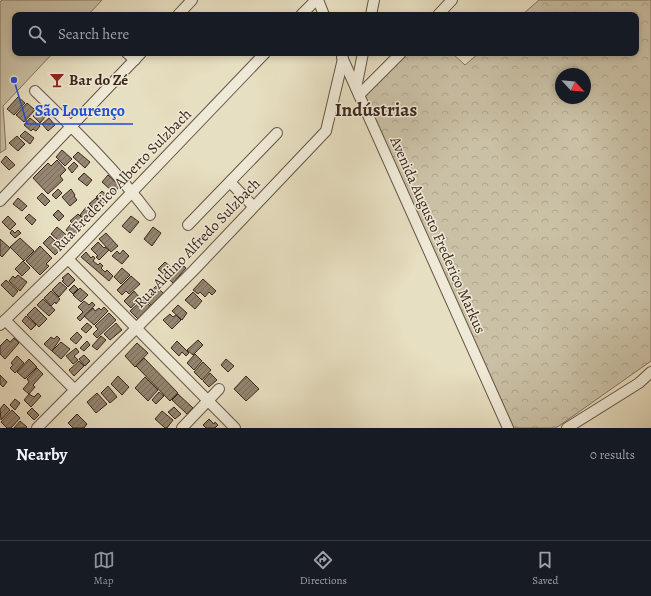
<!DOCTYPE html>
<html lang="en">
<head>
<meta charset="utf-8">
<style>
	body { margin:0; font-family:Alegreya,serif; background:#20242c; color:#f1f3f6 }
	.compass { position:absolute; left:555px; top:68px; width:36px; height:36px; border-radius:50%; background:#171b24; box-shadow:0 2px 6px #0003; rotate:116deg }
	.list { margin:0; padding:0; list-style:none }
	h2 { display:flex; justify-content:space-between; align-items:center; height:52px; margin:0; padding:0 16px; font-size:17px }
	h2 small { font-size:13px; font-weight:400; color:#9ea1a6 }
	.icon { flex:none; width:22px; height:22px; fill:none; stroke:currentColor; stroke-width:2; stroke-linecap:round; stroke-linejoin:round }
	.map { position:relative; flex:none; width:651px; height:428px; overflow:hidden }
	.search { position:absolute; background:#171b24; box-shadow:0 2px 6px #0003; left:12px; right:12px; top:12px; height:44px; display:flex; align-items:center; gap:10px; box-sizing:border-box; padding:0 14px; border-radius:8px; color:#9ea1a6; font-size:15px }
	.sheet { height:112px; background:#171b24 }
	nav { display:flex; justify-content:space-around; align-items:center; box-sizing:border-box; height:56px; border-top:1px solid #363941; background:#171b24; font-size:11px; color:#9ea1a6 }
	nav a { display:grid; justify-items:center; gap:2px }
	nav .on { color:#8c9099 }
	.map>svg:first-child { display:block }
</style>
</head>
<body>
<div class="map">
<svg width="651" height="428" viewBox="0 0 651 428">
	<defs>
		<pattern id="forest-crowns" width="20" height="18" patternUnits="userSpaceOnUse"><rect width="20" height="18" fill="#cac0a5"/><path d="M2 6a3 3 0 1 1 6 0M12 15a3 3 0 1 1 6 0" fill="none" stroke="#aea58e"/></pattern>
		<pattern id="building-hatch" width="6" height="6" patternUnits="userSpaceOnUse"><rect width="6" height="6" fill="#948672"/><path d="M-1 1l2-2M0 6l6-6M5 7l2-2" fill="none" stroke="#7a6d5d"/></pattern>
	</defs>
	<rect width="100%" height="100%" fill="#e7dfc1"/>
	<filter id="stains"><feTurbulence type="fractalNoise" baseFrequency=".005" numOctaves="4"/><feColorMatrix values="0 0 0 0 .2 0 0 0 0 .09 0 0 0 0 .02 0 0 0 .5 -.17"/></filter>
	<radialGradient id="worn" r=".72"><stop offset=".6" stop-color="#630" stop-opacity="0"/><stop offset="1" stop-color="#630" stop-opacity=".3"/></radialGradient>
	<path fill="url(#forest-crowns)" stroke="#827361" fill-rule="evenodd" d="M539,0H651V361L556,428H508L359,95L401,53H452L465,65L479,53H636V15H522ZM561,74H585V98H561Z"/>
	<path fill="#cac0a5" stroke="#827361" d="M2,0H102L88,15H15V53H53L3,106L6,149L0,153V2Z"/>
	<g fill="url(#building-hatch)" stroke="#3b261d">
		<path d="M18,97L25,103L14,115L7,109Z"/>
		<path d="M27,103L35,110L24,122L16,115Z"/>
		<path d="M39,110L46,116L40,123L33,116Z"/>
		<path d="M30,118L40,126L36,131L33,129L31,131L24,125Z"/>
		<path d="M49,118L55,125L48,131L42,124Z"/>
		<path d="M25,131L34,138L30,144L20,136Z"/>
		<path d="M17,136L25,144L18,151L9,143Z"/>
		<path d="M62,150L72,159L65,166L56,157Z"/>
		<path d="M78,152L90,162L85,168L73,157Z"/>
		<path d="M6,156L15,165L9,170L1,162Z"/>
		<path d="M57,160L66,170L60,176L63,180L48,194L33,178L48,163L51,166Z"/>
		<path d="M74,162L78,166L72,173L68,168Z"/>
		<path d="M84,173L92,180L87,186L78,179Z"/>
		<path d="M108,175L120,186L114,193L102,182Z"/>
		<path d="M58,189L62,193L56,199L52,195Z"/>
		<path d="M71,189L75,195L74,196L77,200L70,206L62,197Z"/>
		<path d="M102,191L111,199L105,205L96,197Z"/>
		<path d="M42,193L50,201L45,206L37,198Z"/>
		<path d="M18,198L27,206L22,211L13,204Z"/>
		<path d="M96,198L102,204L96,211L89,204Z"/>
		<path d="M87,206L94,213L87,221L80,215Z"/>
		<path d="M58,210L64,216L59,221L53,215Z"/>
		<path d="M29,214L36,220L32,225L25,218Z"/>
		<path d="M78,214L86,222L79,229L70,221Z"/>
		<path d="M8,216L16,224L10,230L2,222Z"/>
		<path d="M131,216L139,222L130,233L122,226Z"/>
		<path d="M71,224L78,231L73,237L66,230Z"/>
		<path d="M57,227L70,238L64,245L51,234Z"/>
		<path d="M153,227L161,233L152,246L144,239Z"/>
		<path d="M12,230L15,233L18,230L21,233L15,238L10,233Z"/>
		<path d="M106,233L118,246L111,252L99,239Z"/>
		<path d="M50,236L62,248L55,255L43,243Z"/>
		<path d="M20,238L34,251L24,261L10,247Z"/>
		<path d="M0,239L10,248L2,257L0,255Z"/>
		<path d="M98,242L104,248L105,247L109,250L99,260L96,257L98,256L91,249Z"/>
		<path d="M40,246L52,258L46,264L49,266L40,275L26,261Z"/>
		<path d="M123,250L129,256L122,264L112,256L117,251L120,254Z"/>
		<path d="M86,252L91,258L93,256L95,258L93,261L98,265L100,263L103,266L101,268L105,272L107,270L113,276L109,281L81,257Z"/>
		<path d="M23,261L30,268L22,276L15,269Z"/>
		<path d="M165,262L173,269L179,262L186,268L173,283L158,269Z"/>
		<path d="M122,268L130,275L121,284L114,277Z"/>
		<path d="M68,273L75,280L68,287L62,281L64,280L62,278Z"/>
		<path d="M18,275L27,282L20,291L9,281L13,276L15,278Z"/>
		<path d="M131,276L140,284L129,294L126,291L122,295L117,290Z"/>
		<path d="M203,279L216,291L212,295L209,292L205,297L200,292L198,294L193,290Z"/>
		<path d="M6,280L18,291L13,297L1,285Z"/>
		<path d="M60,282L67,288L59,297L52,290Z"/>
		<path d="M74,285L78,289L73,294L69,290Z"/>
		<path d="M156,286L164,294L152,306L144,298Z"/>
		<path d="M80,288L88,295L81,302L73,295Z"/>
		<path d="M51,291L60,299L56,304L55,302L51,306L44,298Z"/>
		<path d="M134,291L140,298L131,308L124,301Z"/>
		<path d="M193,292L202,301L195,309L185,300Z"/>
		<path d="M43,299L55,310L49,316L37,305Z"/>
		<path d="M143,299L151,307L138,319L130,311Z"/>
		<path d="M84,301L89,305L92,302L95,305L80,321L77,318L83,312L78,307Z"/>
		<path d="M178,305L187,313L182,320L172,311Z"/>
		<path d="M35,307L47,319L39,327L27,315Z"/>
		<path d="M104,307L108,311L94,325L84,316L93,308L95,311L99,308L101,310Z"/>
		<path d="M109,313L116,320L97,338L93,334L98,329L95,326Z"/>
		<path d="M170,314L173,317L176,315L181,320L172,329L163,320Z"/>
		<path d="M26,316L36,325L31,330L22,321Z"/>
		<path d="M87,323L92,327L86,333L81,329Z"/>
		<path d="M116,323L122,330L110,340L104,334Z"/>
		<path d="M77,332L82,337L76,344L70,339Z"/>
		<path d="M57,336L60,339L52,351L44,344L51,337L54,339Z"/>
		<path d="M101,336L106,340L97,350L92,346Z"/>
		<path d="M14,338L19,343L5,359L0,354V346L7,339L10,342Z"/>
		<path d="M198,340L203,345L193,355L187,350Z"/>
		<path d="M87,341L90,345L84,351L80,348Z"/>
		<path d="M177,341L189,353L186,356L182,352L179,356L171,348Z"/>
		<path d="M61,342L70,349L61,359L52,351Z"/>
		<path d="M137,343L148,353L135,367L125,356Z"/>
		<path d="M76,348L79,352L74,356L78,360L73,364L66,356Z"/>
		<path d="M195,354L202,361L194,370L187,363Z"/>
		<path d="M84,355L90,361L85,366L79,359Z"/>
		<path d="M17,356L24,363L15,373L10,368L13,365L11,363Z"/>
		<path d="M144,358L178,393L170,401L136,366Z"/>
		<path d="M29,359L37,367L25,379L17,372Z"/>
		<path d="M226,359L234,366L228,372L221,365Z"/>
		<path d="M79,361L84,366L74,376L69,370Z"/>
		<path d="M203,362L211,370L202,380L194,372Z"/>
		<path d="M37,368L43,374L33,385L35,387L29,394L23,389L29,382L27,379Z"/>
		<path d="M210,373L217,380L209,387L203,381Z"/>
		<path d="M0,375L7,382L3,387L0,384Z"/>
		<path d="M118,376L129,387L122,395L111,384Z"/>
		<path d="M246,376L259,389L246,401L234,389Z"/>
		<path d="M145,377L158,390L148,401L135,388Z"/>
		<path d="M108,386L117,397L110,403L101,393Z"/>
		<path d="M159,392L164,396L156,404L152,400Z"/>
		<path d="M38,393L41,396L31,407L24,400L29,394L34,397Z"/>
		<path d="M97,393L107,404L96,413L87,402Z"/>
		<path d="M178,394L193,408L187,414L172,400Z"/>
		<path d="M15,399L20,403L15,410L10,405Z"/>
		<path d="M4,404L10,410L1,420L0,409Z"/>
		<path d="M174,407L181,414L175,419L168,412Z"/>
		<path d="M32,408L39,415L34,420L27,413Z"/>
		<path d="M12,410L20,418L11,428H7L1,422Z"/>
		<path d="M162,411L173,420L167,428H165L155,419Z"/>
		<path d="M77,414L87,424L84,428H73L68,423Z"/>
		<path d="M209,419L214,424L215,422L218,425L215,428H206L203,425Z"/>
		<path d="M20,421L27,427L26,428H14Z"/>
	</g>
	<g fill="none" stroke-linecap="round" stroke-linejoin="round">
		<g stroke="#665446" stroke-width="12">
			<g id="minor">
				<path d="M318,0L324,15"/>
				<path d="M178,15L192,0"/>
				<path d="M301,15L316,0"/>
				<path d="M371,15L374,0"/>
				<path d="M438,15L452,0"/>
				<path d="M127,53L135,60"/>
				<path d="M342,57L508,428"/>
				<path d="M356,88L363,53"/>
				<path d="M35,91C75,130 116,170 150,215"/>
				<path d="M359,95L401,53"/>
				<path d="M230,182L253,206"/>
				<path d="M0,201L141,53"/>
				<path d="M188,225L277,133"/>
				<path d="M68,259L235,428"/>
				<path d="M5,320L75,390"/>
				<path d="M0,325L68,259L265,53"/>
				<path d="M37,428L194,270L326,131L343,59"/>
				<path d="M182,428L219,389"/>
				<path d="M567,428L639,383L651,372"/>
			</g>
		</g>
		<use href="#minor" stroke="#efead7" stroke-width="10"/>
	</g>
	<defs>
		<g id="bar-bare" transform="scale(1.2)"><path d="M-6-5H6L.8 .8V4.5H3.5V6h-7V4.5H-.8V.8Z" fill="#8f2418" stroke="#efead7" stroke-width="2.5" paint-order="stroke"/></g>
	</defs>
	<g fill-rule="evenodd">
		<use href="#bar-bare" x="57" y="80"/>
	</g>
	<g text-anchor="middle" stroke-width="3" stroke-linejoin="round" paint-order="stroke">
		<g font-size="15" font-weight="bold" fill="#3b261d" stroke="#efead7" text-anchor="start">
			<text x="69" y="85">Bar do Zé</text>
		</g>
		<g font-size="15" fill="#3b261d" stroke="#efead7">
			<text transform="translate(122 180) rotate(-46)" y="5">Rua Frederico Alberto Sulzbach</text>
			<text transform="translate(438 235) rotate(66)" y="5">Avenida Augusto Frederico Markus</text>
			<text transform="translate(197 243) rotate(-46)" y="5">Rua Aldino Alfredo Sulzbach</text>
		</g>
		<g font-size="19" font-weight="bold" fill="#3b261d" stroke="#efead7">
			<text x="376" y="116">Indústrias</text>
		</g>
	</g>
	<path fill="none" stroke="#1d4ed8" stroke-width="1.5" d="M14 80L27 124H133"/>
	<circle fill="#1d4ed8" stroke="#efead7" stroke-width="1.5" cx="14" cy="80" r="4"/>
	<g font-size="16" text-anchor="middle" font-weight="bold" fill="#1d4ed8" stroke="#efead7" stroke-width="3" stroke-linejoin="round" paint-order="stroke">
		<text x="80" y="116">São Lourenço</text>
	</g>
	<rect width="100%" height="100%" filter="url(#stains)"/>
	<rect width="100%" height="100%" fill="url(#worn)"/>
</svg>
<svg class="compass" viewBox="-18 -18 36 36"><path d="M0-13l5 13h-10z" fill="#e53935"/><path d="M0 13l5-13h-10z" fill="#9ea1a6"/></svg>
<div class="search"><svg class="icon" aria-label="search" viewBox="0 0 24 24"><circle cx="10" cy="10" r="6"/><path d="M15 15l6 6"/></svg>Search here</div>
</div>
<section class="sheet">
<h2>Nearby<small>0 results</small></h2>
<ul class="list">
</ul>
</section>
<nav>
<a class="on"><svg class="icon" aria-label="map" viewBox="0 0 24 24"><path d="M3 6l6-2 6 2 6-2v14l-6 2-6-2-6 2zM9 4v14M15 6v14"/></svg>Map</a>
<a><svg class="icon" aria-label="directions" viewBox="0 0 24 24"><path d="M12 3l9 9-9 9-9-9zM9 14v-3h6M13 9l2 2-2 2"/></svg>Directions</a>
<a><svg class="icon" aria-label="saved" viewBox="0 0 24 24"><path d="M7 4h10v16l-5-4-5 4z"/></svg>Saved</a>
</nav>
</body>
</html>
